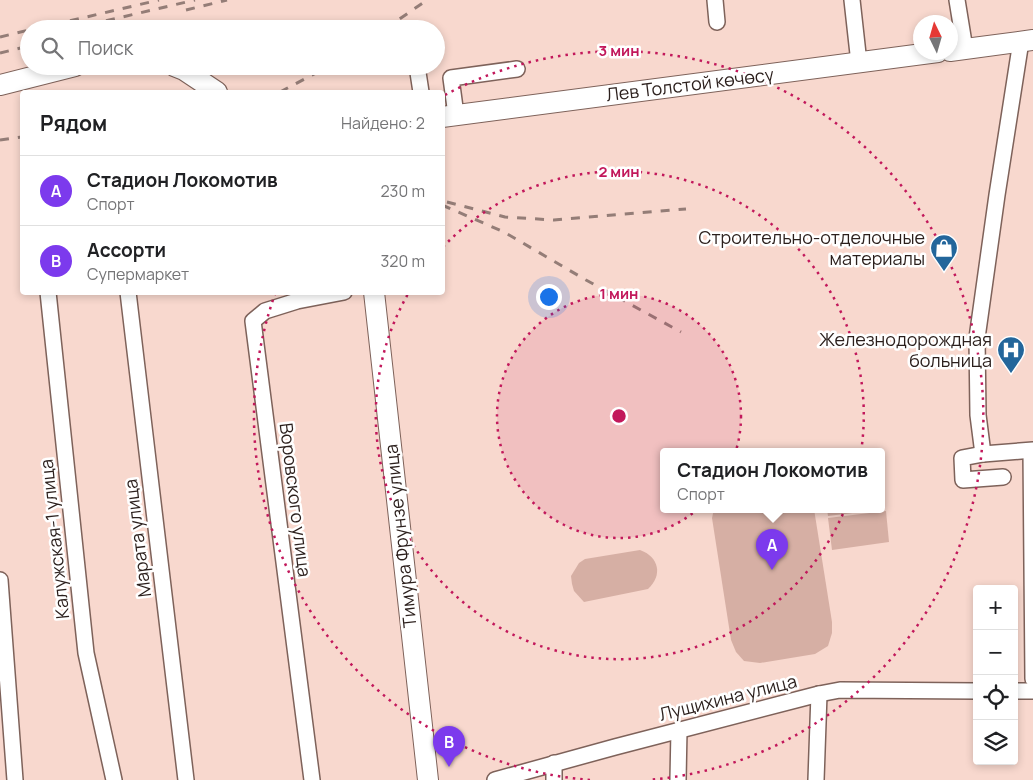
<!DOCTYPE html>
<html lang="ru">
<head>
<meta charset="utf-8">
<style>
	body { margin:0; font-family:Manrope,sans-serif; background:#f2f2f2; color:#202124 }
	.controls { position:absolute; right:15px; bottom:15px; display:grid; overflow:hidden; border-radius:5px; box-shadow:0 2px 8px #0003 }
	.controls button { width:45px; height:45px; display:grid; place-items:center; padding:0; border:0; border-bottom:1px solid #e0e0e0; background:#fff; color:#202124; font:25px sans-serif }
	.compass { position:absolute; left:913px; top:15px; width:45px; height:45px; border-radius:50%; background:#fff; box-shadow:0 2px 8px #0003; rotate:355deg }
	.you { position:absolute; left:548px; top:296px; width:18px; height:18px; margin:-12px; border:4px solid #fff; border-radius:50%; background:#1a73e8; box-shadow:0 0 0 8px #1a73e833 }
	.badge { display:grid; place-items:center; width:32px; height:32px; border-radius:50%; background:#7c3aed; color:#fff; font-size:16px; font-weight:700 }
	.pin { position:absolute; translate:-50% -41px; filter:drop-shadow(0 1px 2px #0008) }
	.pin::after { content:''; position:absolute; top:26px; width:18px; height:15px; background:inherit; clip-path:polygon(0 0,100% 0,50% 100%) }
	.popup { position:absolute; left:660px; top:448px; width:225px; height:65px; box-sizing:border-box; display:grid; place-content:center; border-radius:5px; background:#fff; filter:drop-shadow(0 1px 4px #0005); font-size:16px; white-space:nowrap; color:#757577 }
	.popup b { font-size:19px; color:#202124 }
	.popup::after { content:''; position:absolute; left:50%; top:100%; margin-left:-10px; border:10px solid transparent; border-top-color:#fff }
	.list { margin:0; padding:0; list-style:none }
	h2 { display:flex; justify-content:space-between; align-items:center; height:65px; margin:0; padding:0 20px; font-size:21px }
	h2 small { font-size:16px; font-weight:400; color:#757577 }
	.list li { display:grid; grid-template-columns:32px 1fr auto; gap:15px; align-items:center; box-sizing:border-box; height:70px; padding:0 20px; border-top:1px solid #e0e0e0 }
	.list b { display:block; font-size:19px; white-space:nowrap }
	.list p { margin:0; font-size:16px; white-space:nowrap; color:#757577 }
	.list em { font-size:16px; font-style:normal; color:#757577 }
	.icon { flex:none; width:28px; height:28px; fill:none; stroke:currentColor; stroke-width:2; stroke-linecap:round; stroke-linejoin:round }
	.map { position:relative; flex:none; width:1033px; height:780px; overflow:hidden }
	.search { position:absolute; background:#fff; box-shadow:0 2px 8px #0003; left:20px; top:20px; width:425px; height:55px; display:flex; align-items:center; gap:12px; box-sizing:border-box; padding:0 18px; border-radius:28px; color:#757577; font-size:19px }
	.panel { position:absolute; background:#fff; box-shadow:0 2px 8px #0003; left:20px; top:90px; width:425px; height:205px; border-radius:5px }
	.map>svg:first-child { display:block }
</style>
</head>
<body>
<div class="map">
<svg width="1033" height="780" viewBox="0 0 1033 780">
	<rect width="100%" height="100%" fill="#f8d8ce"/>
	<g fill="#d6afa4">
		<path d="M881,478L885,509L828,516L827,509H881Z"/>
		<path d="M714,509H814L832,622V633L828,646L815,654L760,663L744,661L736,652L731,640L712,518Z"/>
		<path d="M886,511L889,542L832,550L828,518Z"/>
		<path d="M640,550C659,557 663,575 648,589L584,602L574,591L572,584L571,576L579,563L585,559Z"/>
	</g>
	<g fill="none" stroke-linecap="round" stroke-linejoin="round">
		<g stroke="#7e625a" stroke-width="18">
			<g id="minor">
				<path d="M715,0L717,22"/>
				<path d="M852,0L859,63"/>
				<path d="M957,0L965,49"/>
				<path d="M417,66L421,92"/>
				<path d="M456,115L451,78L517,69"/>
				<path d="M48,292L86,653L114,780"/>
				<path d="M128,292L186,780"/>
				<path d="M1031,451L1033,679"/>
				<path d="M983,454L978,415L977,338L997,195L1021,41"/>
				<path d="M1003,477L963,480L962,458L983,454L1033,450"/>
				<path d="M0,580L15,780"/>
				<path d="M1014,691H1033"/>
				<path d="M312,780L253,321L265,311L297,301L344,292"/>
				<path d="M495,780L615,747L819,694L840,690L977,691"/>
				<path d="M554,780V763"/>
				<path d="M678,780L679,730"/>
				<path d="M816,780L819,694"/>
			</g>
		</g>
		<g stroke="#7e625a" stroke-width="22">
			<g id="major">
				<path d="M950,51L1033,40"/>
				<path d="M174,66L184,70L217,92"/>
				<path d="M0,85L75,66"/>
				<path d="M442,117L938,52"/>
				<path d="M374,292L428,780"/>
			</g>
		</g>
		<use href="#minor" stroke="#fff" stroke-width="15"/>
		<use href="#major" stroke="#fff" stroke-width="20"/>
		<g stroke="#947d77" stroke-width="3" stroke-dasharray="9 9" stroke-linecap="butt">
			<path d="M186,10L227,0"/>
			<path d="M35,29L159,0"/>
			<path d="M71,29L195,0"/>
			<path d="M385,29L427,0"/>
			<path d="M0,37L29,30"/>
			<path d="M0,53L29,46"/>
			<path d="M280,92L329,66"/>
			<path d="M0,140L22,137"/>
			<path d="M447,202L505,217L554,220L686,209"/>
			<path d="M442,205L504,232L586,280L681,332"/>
		</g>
	</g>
	<circle cx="619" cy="416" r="122" fill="#c2185b" fill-opacity=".12"/>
	<g fill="none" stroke="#c2185b" stroke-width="2.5" stroke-dasharray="2.5 5">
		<circle cx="619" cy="416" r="122"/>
		<path d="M443 247A244 244 0 1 1 408 294"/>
		<path d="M590 780A365 365 0 0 1 275 294M445 95A365 365 0 1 1 648 780"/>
	</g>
	<defs>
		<g id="shop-pin" transform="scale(1.4375)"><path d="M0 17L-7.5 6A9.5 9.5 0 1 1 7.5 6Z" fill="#23669b" stroke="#fff"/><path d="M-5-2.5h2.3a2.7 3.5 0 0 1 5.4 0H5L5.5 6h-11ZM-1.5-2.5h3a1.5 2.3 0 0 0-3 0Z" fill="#fff"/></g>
		<g id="hospital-pin" transform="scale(1.4375)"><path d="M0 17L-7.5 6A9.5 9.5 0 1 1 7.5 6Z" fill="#23669b" stroke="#fff"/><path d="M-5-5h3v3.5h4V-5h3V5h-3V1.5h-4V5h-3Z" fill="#fff"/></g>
	</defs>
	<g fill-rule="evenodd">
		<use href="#shop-pin" x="944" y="248"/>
		<use href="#hospital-pin" x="1011" y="350"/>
	</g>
	<g text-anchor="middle" stroke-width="5" stroke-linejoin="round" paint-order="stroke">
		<g font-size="18" fill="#2b1f1c" stroke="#fff">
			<text transform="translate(690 85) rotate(-7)" y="6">Лев Толстой көчөсү</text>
			<text transform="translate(295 500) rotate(83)" y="6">Воровского улица</text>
			<text transform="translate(401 536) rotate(-96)" y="6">Тимура Фрунзе улица</text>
			<text transform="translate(138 538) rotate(-97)" y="6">Марата улица</text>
			<text transform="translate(55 539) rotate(-96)" y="6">Калужская-1 улица</text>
			<text transform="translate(728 698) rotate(-14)" y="6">Лущихина улица</text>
		</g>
		<g font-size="18" fill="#2b1f1c" stroke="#fff" text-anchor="end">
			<text x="925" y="244">Строительно-отделочные<tspan x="925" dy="21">материалы</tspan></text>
			<text x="992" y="346">Железнодорождная<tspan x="992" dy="21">больница</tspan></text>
		</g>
	</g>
	<circle cx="619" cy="416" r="8" fill="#c2185b" stroke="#fff" stroke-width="2.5"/>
	<g font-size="15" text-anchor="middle" font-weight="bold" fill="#c2185b" stroke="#fff" stroke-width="5" stroke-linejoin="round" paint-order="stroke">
		<text x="619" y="56">3 мин</text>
		<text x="619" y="177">2 мин</text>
		<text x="619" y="299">1 мин</text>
	</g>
</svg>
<div class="controls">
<button>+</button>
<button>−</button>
<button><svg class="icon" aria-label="locate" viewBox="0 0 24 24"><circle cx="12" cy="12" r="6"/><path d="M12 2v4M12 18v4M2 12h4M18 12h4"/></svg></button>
<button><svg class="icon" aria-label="layers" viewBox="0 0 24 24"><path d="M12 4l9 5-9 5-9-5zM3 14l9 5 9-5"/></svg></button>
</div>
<svg class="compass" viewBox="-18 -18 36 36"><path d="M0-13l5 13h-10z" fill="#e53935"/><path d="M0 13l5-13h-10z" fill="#757577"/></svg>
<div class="you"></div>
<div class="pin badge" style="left:772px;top:570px">A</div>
<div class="popup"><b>Стадион Локомотив</b>Спорт</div>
<div class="pin badge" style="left:449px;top:767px">B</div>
<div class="search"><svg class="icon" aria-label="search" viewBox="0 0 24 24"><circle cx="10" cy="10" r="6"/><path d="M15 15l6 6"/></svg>Поиск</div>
<section class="panel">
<h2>Рядом<small>Найдено: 2</small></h2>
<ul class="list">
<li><span class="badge">A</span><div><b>Стадион Локомотив</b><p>Спорт</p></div><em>230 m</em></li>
<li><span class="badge">B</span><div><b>Ассорти</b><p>Супермаркет</p></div><em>320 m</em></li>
</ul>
</section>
</div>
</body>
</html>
